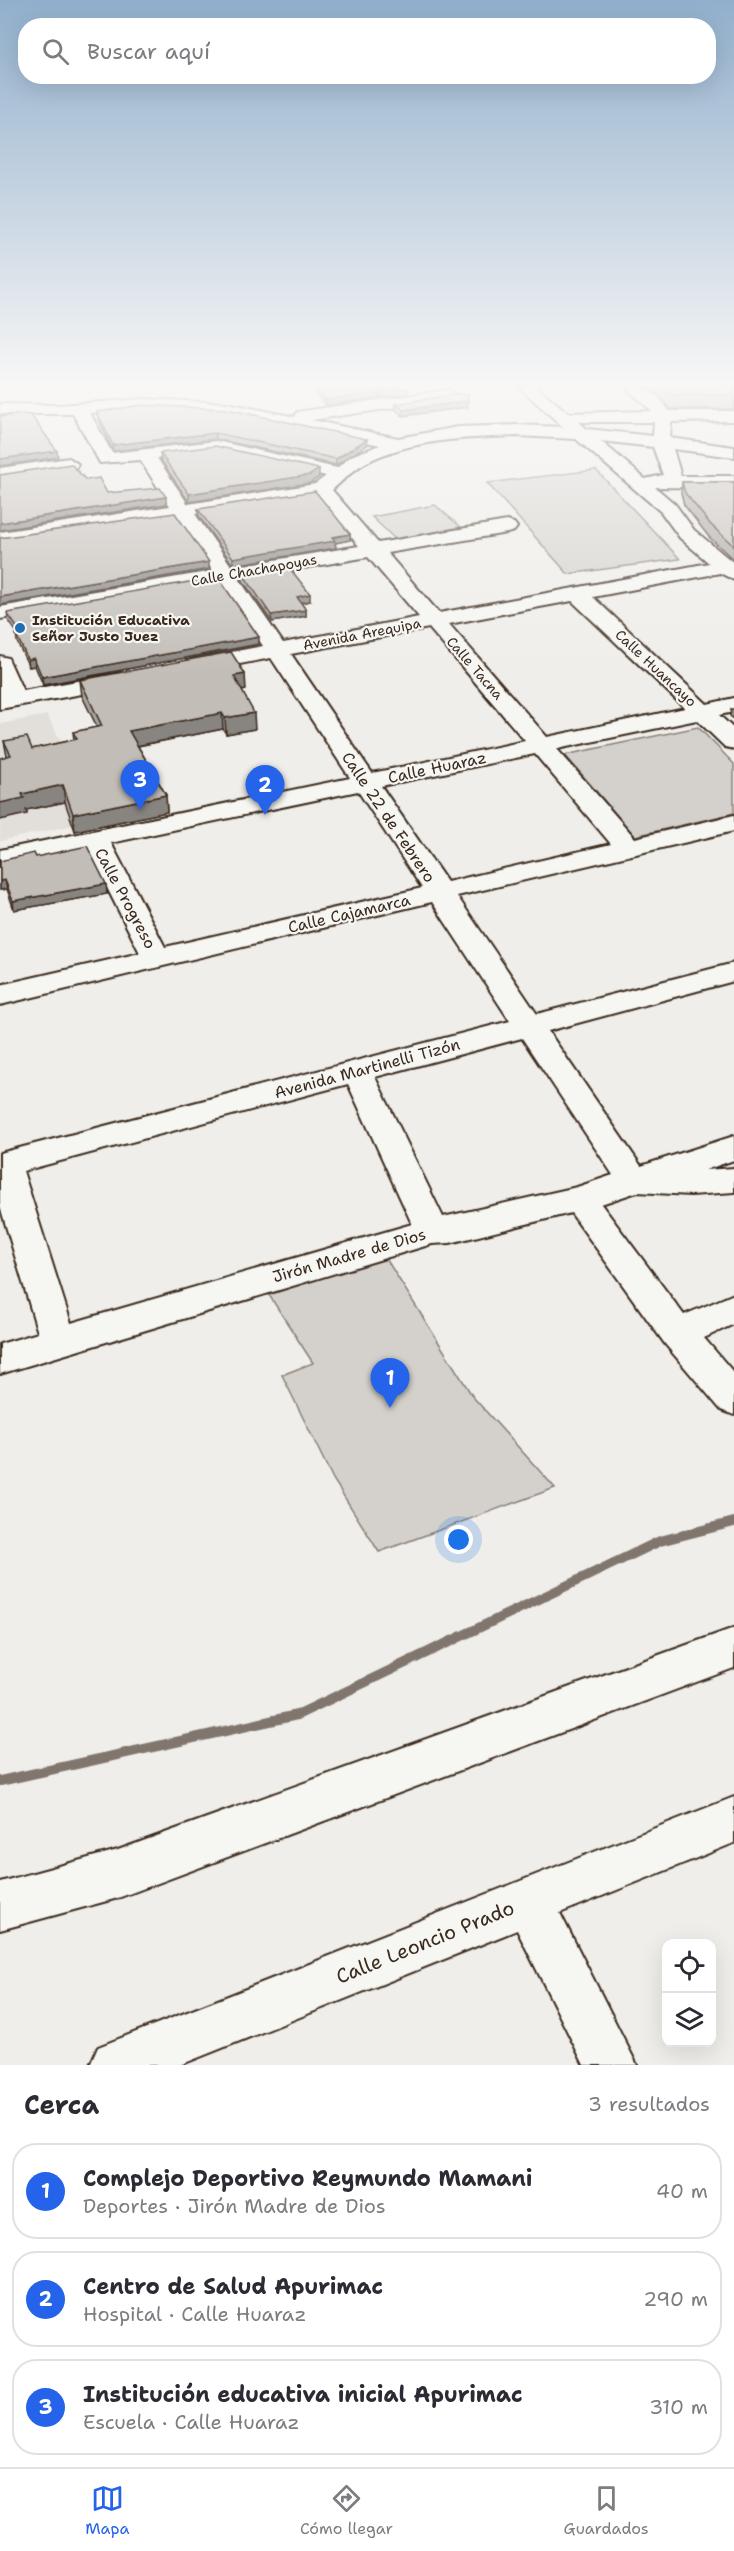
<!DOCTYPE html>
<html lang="es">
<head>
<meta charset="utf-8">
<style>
	body { margin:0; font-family:"Shantell Sans",sans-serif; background:#f2f2f3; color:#2b2b33 }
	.controls { position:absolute; right:18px; bottom:18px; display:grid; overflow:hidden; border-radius:12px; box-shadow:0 6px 24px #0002 }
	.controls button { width:54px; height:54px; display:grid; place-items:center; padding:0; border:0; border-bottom:2px solid #e1e1e2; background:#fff; color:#2b2b33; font:30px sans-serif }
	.you { position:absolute; left:459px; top:1540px; width:21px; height:21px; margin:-15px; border:4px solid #fff; border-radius:50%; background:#1a73e8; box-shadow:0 0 0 9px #1a73e833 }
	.badge { display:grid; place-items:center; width:39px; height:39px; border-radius:50%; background:#2563eb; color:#fff; font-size:20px; font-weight:700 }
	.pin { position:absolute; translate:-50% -50px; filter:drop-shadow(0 2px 3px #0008) }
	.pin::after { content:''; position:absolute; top:32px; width:21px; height:18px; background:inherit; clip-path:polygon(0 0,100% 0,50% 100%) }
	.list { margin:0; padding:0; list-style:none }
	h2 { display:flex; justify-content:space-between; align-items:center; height:78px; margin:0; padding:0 24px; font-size:26px }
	h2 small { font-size:20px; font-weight:400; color:#7c7c81 }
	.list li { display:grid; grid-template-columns:39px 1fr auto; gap:18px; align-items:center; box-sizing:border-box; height:96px; margin:0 12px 12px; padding:0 12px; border:2px solid #e1e1e2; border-radius:24px }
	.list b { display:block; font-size:22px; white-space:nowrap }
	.list p { margin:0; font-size:20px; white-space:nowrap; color:#7c7c81 }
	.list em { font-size:20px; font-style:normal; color:#7c7c81 }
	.icon { flex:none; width:33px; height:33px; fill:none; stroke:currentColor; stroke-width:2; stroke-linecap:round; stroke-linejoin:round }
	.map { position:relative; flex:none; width:734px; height:2065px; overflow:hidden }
	.search { position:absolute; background:#fff; box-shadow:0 6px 24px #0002; left:18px; right:18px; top:18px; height:66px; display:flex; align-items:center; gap:15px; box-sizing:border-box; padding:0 21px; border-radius:24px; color:#7c7c81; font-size:22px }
	.sheet { height:402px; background:#fff }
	nav { display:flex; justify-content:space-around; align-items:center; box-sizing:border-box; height:84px; border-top:2px solid #e1e1e2; background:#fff; font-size:16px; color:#7c7c81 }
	nav a { display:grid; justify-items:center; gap:3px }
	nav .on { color:#2563eb }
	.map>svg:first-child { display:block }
</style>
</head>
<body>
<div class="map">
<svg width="734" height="2065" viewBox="0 0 734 2065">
	<rect width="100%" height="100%" fill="#efeeea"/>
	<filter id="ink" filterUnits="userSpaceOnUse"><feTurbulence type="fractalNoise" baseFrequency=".0167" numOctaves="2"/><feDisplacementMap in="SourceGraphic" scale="12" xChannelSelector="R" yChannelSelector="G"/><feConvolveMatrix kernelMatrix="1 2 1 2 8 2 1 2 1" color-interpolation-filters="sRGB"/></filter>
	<g filter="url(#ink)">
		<path fill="#e2dfdb" d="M47,715L102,819L0,841V724Z"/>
		<g fill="#d4d1cc" stroke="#887e75" stroke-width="1.5">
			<path d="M596,470L680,559L568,574L487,483Z"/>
			<path d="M435,505L461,527L396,540L372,517Z"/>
			<path d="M698,727L734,764V813L635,836L565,755Z"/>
			<path d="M385,1257L473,1397L555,1488L379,1552L333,1479L282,1375L313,1363L269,1295Z"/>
		</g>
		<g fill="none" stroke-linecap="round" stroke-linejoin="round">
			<path stroke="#81766d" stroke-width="10" d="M0,1781L297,1715L660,1541L734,1522"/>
			<g stroke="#3b2a1e" stroke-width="4">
				<g id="minor">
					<path d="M518,386H536L568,413L652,411L624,386C644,386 658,392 669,411H734V421L671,422L670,438L734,447V457L673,449L681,476H734V488L655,487L675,504L694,530L734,563V580L720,573L593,597L707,704L734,698V712L719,715L734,729V749L725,747L697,720L557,749L635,838L734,815V831L457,896L537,1014L734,963V981L548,1031L641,1166L734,1136V1160L705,1170L734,1168V1192L691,1195L637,1192L601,1204L684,1315L734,1294V1324L704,1338L734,1373V1415L721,1410L665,1344L571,1213L450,1243L432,1244L0,1374V1344L38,1333L0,1206V1153L510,1021L432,902L0,1005V985L140,953L87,848L0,866V850L350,778L271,658L194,673L186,671L183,666L186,661L194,659L263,646L220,582L0,619V607L213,571L177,517L0,544V532L170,506L140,460L100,463L73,414H0V404L59,405L143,399L227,403L295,417L297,412L303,411L448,390L457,395L454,399L311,420L398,438L458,427L517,425L563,427ZM143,409L227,413L380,445L351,456L337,468L216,441L112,453L90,413ZM579,422H654L653,436L587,429ZM517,436L576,439L661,512L680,538L709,563L439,613L387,553L507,533L514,531L517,527L514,523L507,521L378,543L332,490C342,481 353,470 365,463C411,439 466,438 517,436ZM601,441L653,447L663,475L645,479ZM216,451L326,476L315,484L188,504L157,458ZM316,495L359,546L232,567L195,514ZM368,557L419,617L283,643L239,579ZM572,601L685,708L547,737L449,624ZM429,628L525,741L372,773L291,654ZM535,754L611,844L447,882L381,786ZM358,791L422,888L165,947L111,843ZM522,1038L613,1175L577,1187L443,1217L375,1077ZM348,1084L412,1224L71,1323L23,1171Z"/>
					<path d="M69,458L78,464L76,468L0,480V468Z"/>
					<path d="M0,656L8,658L23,691L120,673L128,675L131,680L128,685L120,687L0,709Z"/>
					<path d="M734,1628V1668L118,1898L0,1930V1882L118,1850Z"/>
					<path d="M734,1797V1843L560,1913L637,2065H584L517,1930L180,2065H90L98,2047Z"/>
				</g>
			</g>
			<use href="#minor" fill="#f6f6f2" fill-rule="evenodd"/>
		</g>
		<g fill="#a7a39d" stroke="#3b2a1e" stroke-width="1.5">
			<path d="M641,386H734V409H670L657,393Z"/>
			<path d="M315,387L407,388V394L381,397L379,395V398L326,405L315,393Z"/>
			<path d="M396,404L468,407L403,416L396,410Z"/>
			<path d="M97,412L367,445L336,465L216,439L113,451L98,418Z"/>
			<path d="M160,453L319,477L310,483L189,502L161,460Z"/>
			<path d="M682,482H734V560L709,537L684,505L681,493Z"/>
			<path d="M198,509L350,534V540L335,543L336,548L233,565L199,516Z"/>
			<path d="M243,574L310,601L301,603L306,610V616L272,622L243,581Z"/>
			<path d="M7,613L259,644L43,685L35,666L29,667L17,642L16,634H18L8,620Z"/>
			<path d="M80,680L246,690L242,691L255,729L226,734L223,729L138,746L166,795L167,812L75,831L65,802L26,810L27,814L7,756L4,741L32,749L74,740L73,732L97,727L82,696Z"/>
			<path d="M731,709H734V719L730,716Z"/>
			<path d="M36,857L106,884L107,894L14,910L7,889L0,890V861Z"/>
		</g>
		<g fill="#888480" stroke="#3b2a1e" stroke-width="1.5">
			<path d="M407,388V394L381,397L382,392Z"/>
			<path d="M379,392V398L326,405V400Z"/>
			<path d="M468,401V407L403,416V410Z"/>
			<path d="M215,433L216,439L113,451V445Z"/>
			<path d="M367,439V445L336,465V459Z"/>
			<path d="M57,451L58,457L0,466V459Z"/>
			<path d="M319,469V477L310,483L189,502V494Z"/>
			<path d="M166,497V504L0,530V523Z"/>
			<path d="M350,534V540L335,543L336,548L233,565V558Z"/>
			<path d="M209,562V569L0,605V597Z"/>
			<path d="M310,594V601L297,603V597Z"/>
			<path d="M306,610V616L272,622L271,615Z"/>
			<path d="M259,637V644L43,685L42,677Z"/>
			<path d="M34,658L35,666L29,667L28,660Z"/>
			<path d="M245,674L246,690L235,692L234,676Z"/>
			<path d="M222,713L223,729L131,747L129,731Z"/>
			<path d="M254,713L255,729L226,734L225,718Z"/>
			<path d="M63,785L65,802L26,810L27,814L0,820V803L22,794Z"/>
			<path d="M166,795L167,812L75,831L73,814Z"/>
			<path d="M5,880L7,889L0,890V881Z"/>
			<path d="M106,884L107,894L14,910L13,901Z"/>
		</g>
		<g fill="#c2bdb7" stroke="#3b2a1e" stroke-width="1.5">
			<path d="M323,386H392L407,388L382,392L379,390V392L326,400L315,387Z"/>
			<path d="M665,386H734V395H672Z"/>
			<path d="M457,394L468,395V401L403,410L396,404Z"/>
			<path d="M142,405L226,409L367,439L336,459L215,433L113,445L97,412Z"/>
			<path d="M22,414L31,415L57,451L0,459V417Z"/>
			<path d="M215,446L319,469L310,475L189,494L160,453Z"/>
			<path d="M71,464L86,480L99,478L107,493L160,488L166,497L0,523V475Z"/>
			<path d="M682,482H734V546L711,525L685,493Z"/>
			<path d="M315,491L350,534L332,537L335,541L233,558L198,509Z"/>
			<path d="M175,513L209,562L0,597V538Z"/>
			<path d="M288,566L310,594L297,597L306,610L271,615L243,574Z"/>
			<path d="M218,577L259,637L42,677L34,658L28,660L16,634L21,633L7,613Z"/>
			<path d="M231,652L245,674L234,676L254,713L225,718L222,713L129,731L166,795L73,814L63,785L22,794L24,798L0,803V758L11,755L4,741L27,737L32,749L77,739L73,732L102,726L80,680Z"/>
			<path d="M87,846L106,884L13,901L5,880L0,881V861L34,853L36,857Z"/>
		</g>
	</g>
	<linearGradient id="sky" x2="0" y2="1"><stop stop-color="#91afcc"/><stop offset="0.57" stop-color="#f8f7f6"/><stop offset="1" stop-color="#f8f7f6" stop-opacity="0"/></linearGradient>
	<rect width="734" height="675" fill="url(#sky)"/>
	<circle fill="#1f6fb2" stroke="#f6f6f2" stroke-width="2" cx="20" cy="628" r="6"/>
	<g text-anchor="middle" stroke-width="4.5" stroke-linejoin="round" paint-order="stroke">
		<g font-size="14" fill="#3b2a1e" stroke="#f6f6f2">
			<text transform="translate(254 570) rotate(-10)" y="5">Calle Chachapoyas</text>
			<text transform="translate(362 634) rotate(-11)" y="5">Avenida Arequipa</text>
			<text transform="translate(475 668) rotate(49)" y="5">Calle Tacna</text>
			<text transform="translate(656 668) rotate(43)" y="5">Calle Huancayo</text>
		</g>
		<g font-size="14" font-weight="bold" fill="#3b2a1e" stroke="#f6f6f2" text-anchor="start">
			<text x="32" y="625">Institución Educativa<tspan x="32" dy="16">Señor Justo Juez</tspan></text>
		</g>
		<g font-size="16" fill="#3b2a1e" stroke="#f6f6f2">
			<text transform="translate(437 767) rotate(-12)" y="6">Calle Huaraz</text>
			<text transform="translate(389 817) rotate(56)" y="6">Calle 22 de Febrero</text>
			<text transform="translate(126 898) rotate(62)" y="6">Calle Progreso</text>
			<text transform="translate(349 913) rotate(-13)" y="6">Calle Cajamarca</text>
			<text transform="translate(367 1068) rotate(-15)" y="6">Avenida Martinelli Tizón</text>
			<text transform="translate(349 1255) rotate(-16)" y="6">Jirón Madre de Dios</text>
		</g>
		<g font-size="20" fill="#3b2a1e" stroke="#f6f6f2">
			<text transform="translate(425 1942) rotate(-22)" y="7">Calle Leoncio Prado</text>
		</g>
	</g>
</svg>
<div class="controls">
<button><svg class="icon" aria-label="locate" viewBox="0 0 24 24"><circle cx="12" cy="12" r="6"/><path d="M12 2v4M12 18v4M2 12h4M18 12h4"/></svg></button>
<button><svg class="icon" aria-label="layers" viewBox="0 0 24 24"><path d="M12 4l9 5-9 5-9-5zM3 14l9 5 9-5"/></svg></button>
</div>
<div class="you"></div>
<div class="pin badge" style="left:390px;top:1408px">1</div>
<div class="pin badge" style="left:265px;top:815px">2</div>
<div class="pin badge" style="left:140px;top:810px">3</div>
<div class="search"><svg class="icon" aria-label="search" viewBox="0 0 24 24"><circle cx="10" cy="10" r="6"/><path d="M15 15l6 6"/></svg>Buscar aquí</div>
</div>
<section class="sheet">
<h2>Cerca<small>3 resultados</small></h2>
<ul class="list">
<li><span class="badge">1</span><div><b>Complejo Deportivo Reymundo Mamani</b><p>Deportes · Jirón Madre de Dios</p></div><em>40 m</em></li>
<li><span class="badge">2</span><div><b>Centro de Salud Apurimac</b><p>Hospital · Calle Huaraz</p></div><em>290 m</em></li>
<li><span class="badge">3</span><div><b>Institución educativa inicial Apurimac</b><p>Escuela · Calle Huaraz</p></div><em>310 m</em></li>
</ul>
</section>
<nav>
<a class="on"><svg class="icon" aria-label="map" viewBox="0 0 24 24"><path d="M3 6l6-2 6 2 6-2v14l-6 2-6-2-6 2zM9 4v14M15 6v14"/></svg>Mapa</a>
<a><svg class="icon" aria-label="directions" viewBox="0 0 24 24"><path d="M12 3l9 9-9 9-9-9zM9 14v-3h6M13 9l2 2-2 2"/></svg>Cómo llegar</a>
<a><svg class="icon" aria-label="saved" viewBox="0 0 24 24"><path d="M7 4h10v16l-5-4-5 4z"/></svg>Guardados</a>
</nav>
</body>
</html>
